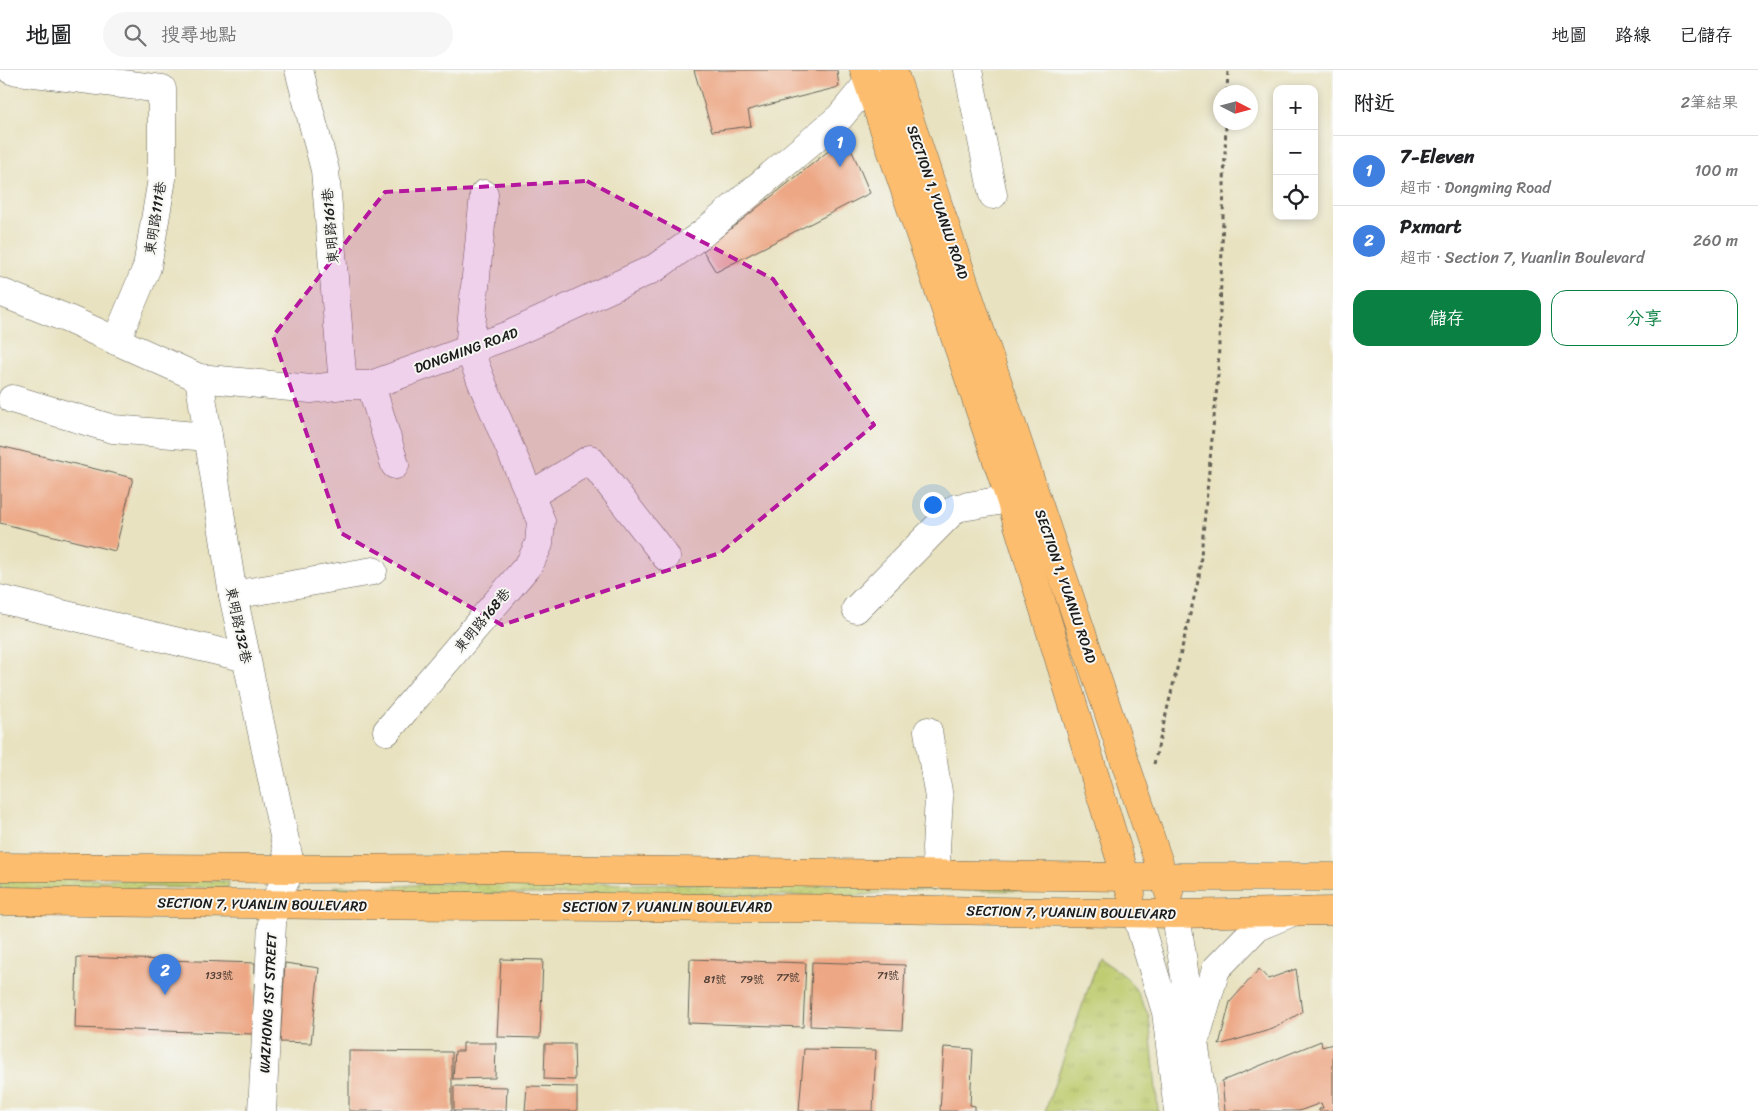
<!DOCTYPE html>
<html lang="zh-TW">
<head>
<meta charset="utf-8">
<style>
	body { margin:0; font-family:Sriracha,"LXGW WenKai TC",sans-serif; background:#f6f6f6; color:#202124 }
	.controls { position:absolute; right:15px; top:15px; display:grid; overflow:hidden; border-radius:10px; box-shadow:0 2px 8px #0003 }
	.controls button { width:45px; height:45px; display:grid; place-items:center; padding:0; border:0; border-bottom:1px solid #e0e0e0; background:#fff; color:#202124; font:25px sans-serif }
	.compass { position:absolute; left:1213px; top:15px; width:45px; height:45px; border-radius:50%; background:#fff; box-shadow:0 2px 8px #0003; rotate:96deg }
	.you { position:absolute; left:932px; top:434px; width:18px; height:18px; margin:-12px; border:4px solid #fff; border-radius:50%; background:#1a73e8; box-shadow:0 0 0 8px #1a73e833 }
	.badge { display:grid; place-items:center; width:32px; height:32px; border-radius:50%; background:#0b8043; color:#fff; font-size:16px; font-weight:700 }
	.pin { position:absolute; translate:-50% -41px; filter:drop-shadow(0 1px 2px #0008) }
	.pin::after { content:''; position:absolute; top:26px; width:18px; height:15px; background:inherit; clip-path:polygon(0 0,100% 0,50% 100%) }
	.list { margin:0; padding:0; list-style:none }
	h2 { display:flex; justify-content:space-between; align-items:center; height:65px; margin:0; padding:0 20px; font-size:21px }
	h2 small { font-size:16px; font-weight:400; color:#757577 }
	.list li { display:grid; grid-template-columns:32px 1fr auto; gap:15px; align-items:center; box-sizing:border-box; height:70px; padding:0 20px; border-top:1px solid #e0e0e0 }
	.list b { display:block; font-size:19px; white-space:nowrap }
	.list p { margin:0; font-size:16px; white-space:nowrap; color:#757577 }
	.list em { font-size:16px; font-style:normal; color:#757577 }
	.actions { display:flex; gap:10px; padding:15px 20px }
	.actions a { flex:1; padding:11px 0; border:1px solid #0b8043; border-radius:15px; text-align:center; font-size:18px; color:#0b8043 }
	.actions .main { background:#0b8043; color:#fff }
	.icon { flex:none; width:28px; height:28px; fill:none; stroke:currentColor; stroke-width:2; stroke-linecap:round; stroke-linejoin:round }
	.map { position:relative; flex:none; width:1333px; height:1041px; overflow:hidden }
	header { display:flex; align-items:center; gap:30px; box-sizing:border-box; height:70px; padding:0 25px; background:#fff; border-bottom:1px solid #e0e0e0 }
	header strong { font-size:24px }
	nav { display:flex; gap:28px; margin-inline-start:auto; font-size:18px }
	.search { width:350px; height:45px; background:#f6f6f6; display:flex; align-items:center; gap:12px; box-sizing:border-box; padding:0 18px; border-radius:28px; color:#757577; font-size:19px }
	main { display:flex }
	aside { flex:1; background:#fff }
	.map>svg:first-child { display:block }
</style>
</head>
<body>
<header>
<strong>地圖</strong>
<div class="search"><svg class="icon" aria-label="search" viewBox="0 0 24 24"><circle cx="10" cy="10" r="6"/><path d="M15 15l6 6"/></svg>搜尋地點</div>
<nav><a>地圖</a><a>路線</a><a>已儲存</a></nav>
</header>
<main>
<div class="map">
<svg width="1333" height="1041" viewBox="0 0 1333 1041">
	<defs>
		<pattern id="grass-dots" width="8" height="8" patternUnits="userSpaceOnUse" patternTransform="scale(1.25)"><rect width="8" height="8" fill="#bdca6c"/><path d="M2 2h.1M6 6h.1" fill="none" stroke="#a2ad5d" stroke-width="1.8" stroke-linecap="round"/></pattern>
		<pattern id="park-tufts" width="24" height="20" patternUnits="userSpaceOnUse" patternTransform="scale(1.25)"><rect width="24" height="20" fill="#bdca6c"/><path d="M3 7l-1-3M5 7V3M7 7l1-3M15 17l-1-3M17 17v-4M19 17l1-3" fill="none" stroke="#a2ad5d"/></pattern>
	</defs>
	<rect width="100%" height="100%" fill="#f6f6f2"/>
	<filter id="ink" filterUnits="userSpaceOnUse"><feTurbulence type="fractalNoise" baseFrequency=".02" numOctaves="2"/><feDisplacementMap in="SourceGraphic" scale="10" xChannelSelector="R" yChannelSelector="G"/><feConvolveMatrix kernelMatrix="1 2 1 2 8 2 1 2 1" color-interpolation-filters="sRGB"/></filter>
	<filter id="wash" filterUnits="userSpaceOnUse"><feTurbulence type="fractalNoise" baseFrequency=".0096" numOctaves="4" result="noise"/><feDisplacementMap in="SourceGraphic" scale="20" xChannelSelector="R" yChannelSelector="G"/><feGaussianBlur stdDeviation="1.12" result="paint"/><feColorMatrix in="noise" values="0 0 0 0 0 0 0 0 0 0 0 0 0 0 0 0 0 1.4 0 .05"/><feComposite in="paint" operator="in"/></filter>
	<g filter="url(#wash)">
		<rect width="100%" height="100%" fill="#e8e2c0"/>
		<g fill="url(#grass-dots)" stroke="#6c7344">
			<path d="M0,808L228,811L229,816L226,818L146,817L122,821L0,819Z"/>
			<path d="M443,813L1044,815L1070,818L1069,821L903,820L857,826L337,823L333,821L334,816L368,818Z"/>
		</g>
		<path fill="url(#park-tufts)" stroke="#6c7344" d="M1099,888L1126,907L1136,920L1149,946L1158,1041H1045Z"/>
		<g id="blocks">
			<g fill="#eda785">
				<path d="M694,0H837L839,17L748,40L751,56L712,61Z"/>
				<path d="M846,67L870,123L716,202L703,181Z"/>
				<path d="M0,376L133,408L115,481L0,453Z"/>
				<path d="M77,887L255,893L253,964L75,958Z"/>
				<path d="M501,889L543,890L540,968L497,967Z"/>
				<path d="M690,889L806,893L803,957L688,953Z"/>
				<path d="M812,892L905,895L902,960L810,956Z"/>
				<path d="M285,893L319,898L311,973L280,972Z"/>
				<path d="M1259,899L1268,909L1296,899L1302,942L1273,959L1219,975L1230,932Z"/>
				<path d="M1321,971L1322,977L1333,974V1041H1319V1039L1323,1038L1321,1033L1299,1041H1225L1222,1011Z"/>
				<path d="M463,973H496L495,1008L453,1009L455,981H463Z"/>
				<path d="M545,974H574L575,1010L544,1009Z"/>
				<path d="M944,977L973,979L970,1035L975,1036V1041H940Z"/>
				<path d="M804,979L876,980L873,1041H799Z"/>
				<path d="M349,981L452,982V1041H349Z"/>
				<path d="M454,1016L507,1017L506,1041H454Z"/>
				<path d="M527,1016L577,1017V1041H525Z"/>
			</g>
		</g>
	</g>
	<g filter="url(#ink)">
		<use href="#blocks" fill-opacity="0" stroke="#636155" stroke-width="1"/>
		<g fill="none" stroke-linecap="round" stroke-linejoin="round">
			<g stroke="#636155" stroke-width="29">
				<g id="minor">
					<path d="M11,0L162,19V109L147,197L116,271"/>
					<path d="M299,0L325,100L343,315"/>
					<path d="M968,0L993,125"/>
					<path d="M0,222L68,249L199,308L311,319L343,315H371L509,265L655,198L702,164L840,47L869,12L875,0"/>
					<path d="M199,308L233,525L291,799L273,835L262,1041"/>
					<path d="M371,315L395,395"/>
					<path d="M12,329L113,359L208,367"/>
					<path d="M531,425L590,389L666,487"/>
					<path d="M233,525L373,501"/>
					<path d="M0,529L246,588"/>
					<path d="M856,539L956,438L1010,429"/>
					<path d="M387,661L530,493L539,474L541,451L484,318L469,279L484,124"/>
					<path d="M928,661L939,728L936,778L937,805"/>
					<path d="M1136,843L1166,942L1178,1041"/>
					<path d="M1176,844L1204,1041"/>
					<path d="M1197,964L1216,899L1257,857L1295,841"/>
				</g>
			</g>
			<g stroke="#636155" stroke-width="29">
				<g id="major">
					<path d="M864,0L1010,429L1131,824"/>
					<path d="M893,0L1169,823"/>
					<path d="M0,797L291,799L456,798L1127,807H1333"/>
					<path d="M0,831L325,835L884,839L1176,844L1333,841"/>
				</g>
			</g>
			<g stroke="#636155" stroke-width="3" stroke-dasharray="4 4" stroke-linecap="butt">
				<path d="M1227,22L1228,0"/>
				<path d="M1154,694L1199,507L1218,305L1226,52"/>
			</g>
			<use href="#minor" stroke="#fff" stroke-width="28"/>
			<use href="#major" stroke="#fcbd6e" stroke-width="28"/>
		</g>
	</g>
	<path fill="#b5179e" fill-opacity="0.2" stroke="#b5179e" stroke-width="4" stroke-dasharray="10 6" stroke-linejoin="round" d="M587,111L773,209L874,355L720,483L502,555L341,463L273,266L385,122Z"/>
	<g text-anchor="middle" stroke-width="4" stroke-linejoin="round" paint-order="stroke">
		<g font-size="11" fill="#503f36">
			<text x="219" y="909">133號</text>
			<text x="888" y="909">71號</text>
			<text x="788" y="911">77號</text>
			<text x="715" y="913">81號</text>
			<text x="752" y="913">79號</text>
		</g>
		<g font-size="14" fill="#1c1c1c" stroke="#f6f6f2">
			<text transform="translate(938 132) rotate(71)" y="5">SECTION 1, YUANLU ROAD</text>
			<text transform="translate(155 148) rotate(-81)" y="5">東明路111巷</text>
			<text transform="translate(330 156) rotate(-95)" y="5">東明路161巷</text>
			<text transform="translate(466 280) rotate(-20)" y="5">DONGMING ROAD</text>
			<text transform="translate(1066 516) rotate(71)" y="5">SECTION 1, YUANLU ROAD</text>
			<text transform="translate(482 550) rotate(-50)" y="5">東明路168巷</text>
			<text transform="translate(239 555) rotate(78)" y="5">東明路132巷</text>
			<text transform="translate(262 834) rotate(1)" y="5">SECTION 7, YUANLIN BOULEVARD</text>
			<text x="667" y="842">SECTION 7, YUANLIN BOULEVARD</text>
			<text transform="translate(1071 842) rotate(1)" y="5">SECTION 7, YUANLIN BOULEVARD</text>
			<text transform="translate(268 933) rotate(-87)" y="5">WAZHONG 1ST STREET</text>
		</g>
	</g>
</svg>
<div class="controls">
<button>+</button>
<button>−</button>
<button><svg class="icon" aria-label="locate" viewBox="0 0 24 24"><circle cx="12" cy="12" r="6"/><path d="M12 2v4M12 18v4M2 12h4M18 12h4"/></svg></button>
</div>
<svg class="compass" viewBox="-18 -18 36 36"><path d="M0-13l5 13h-10z" fill="#e53935"/><path d="M0 13l5-13h-10z" fill="#757577"/></svg>
<div class="you"></div>
<div class="pin badge" style="left:840px;top:97px;background:#3f7fe0">1</div>
<div class="pin badge" style="left:165px;top:925px;background:#3f7fe0">2</div>
</div>
<aside>
<h2>附近<small>2筆結果</small></h2>
<ul class="list">
<li><span class="badge" style="background:#3f7fe0">1</span><div><b>7-Eleven</b><p>超市 · Dongming Road</p></div><em>100 m</em></li>
<li><span class="badge" style="background:#3f7fe0">2</span><div><b>Pxmart</b><p>超市 · Section 7, Yuanlin Boulevard</p></div><em>260 m</em></li>
</ul>
<div class="actions"><a class="main">儲存</a><a>分享</a></div>
</aside>
</main>
</body>
</html>
